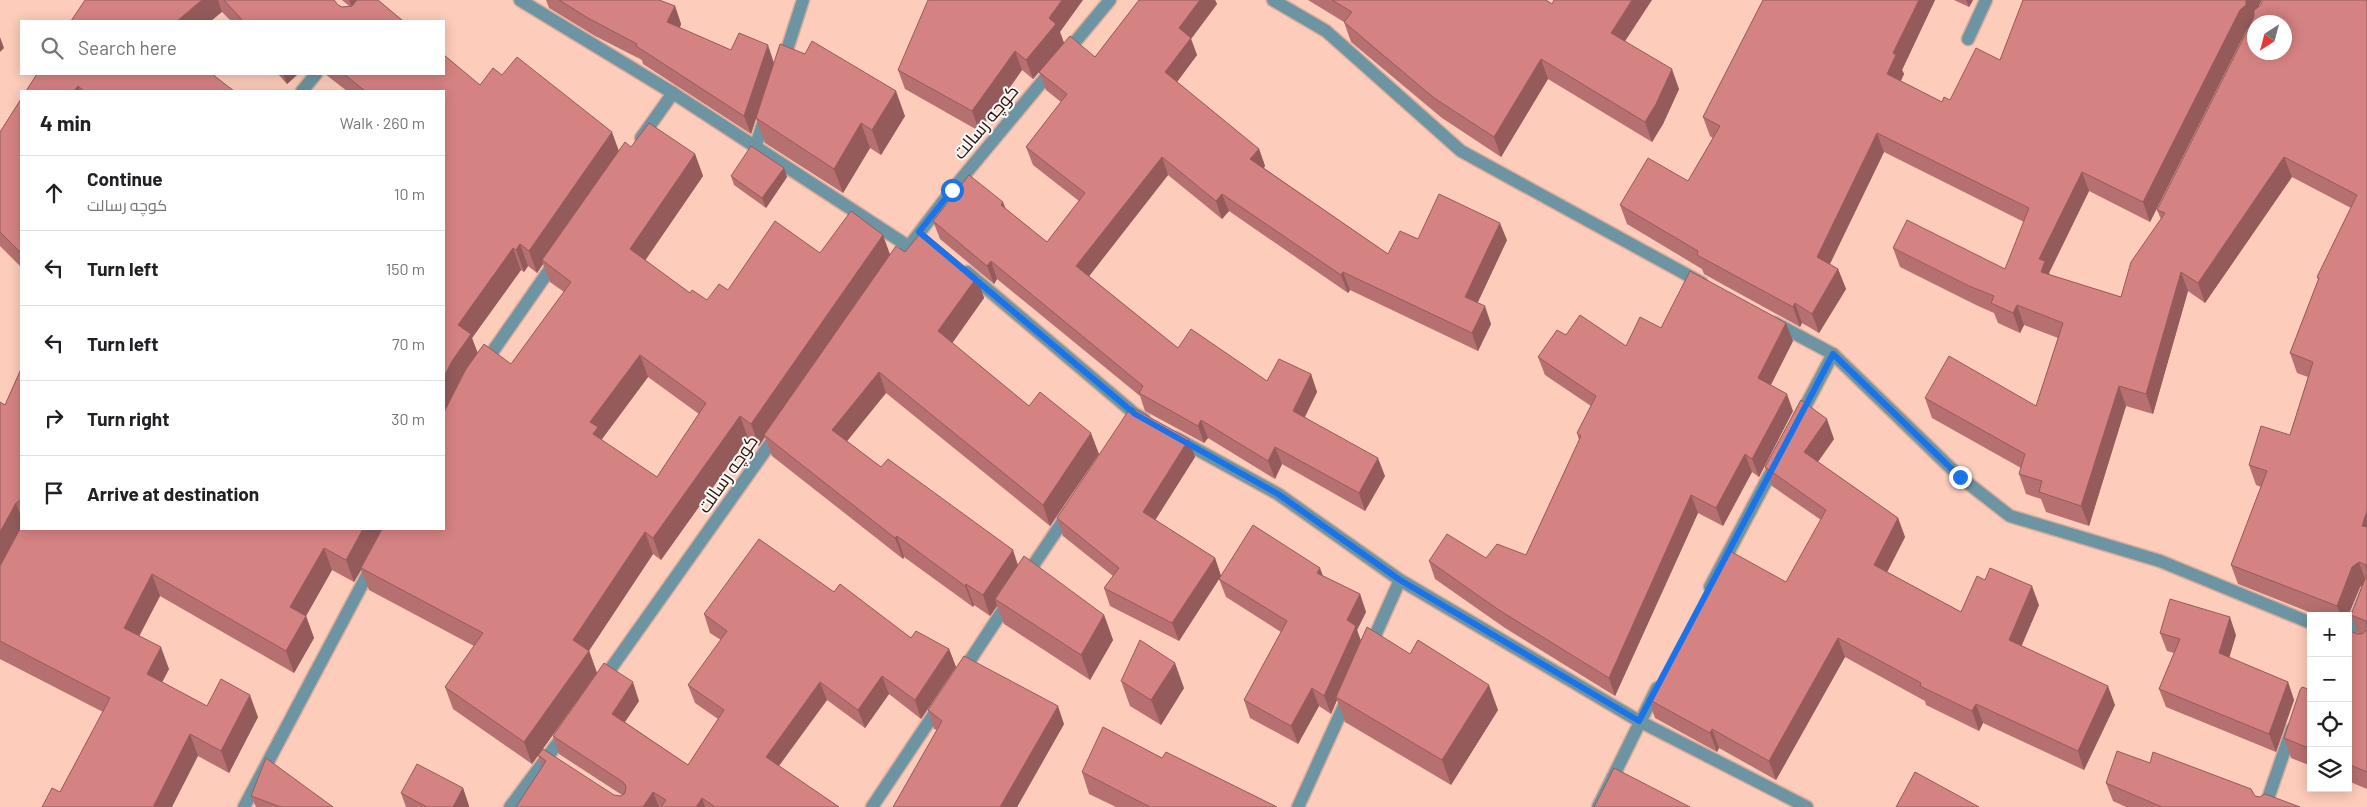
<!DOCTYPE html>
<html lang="en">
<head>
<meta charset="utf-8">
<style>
	body { margin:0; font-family:Barlow,Cairo,sans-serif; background:#f2f2f2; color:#202124 }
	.controls { position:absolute; right:15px; bottom:15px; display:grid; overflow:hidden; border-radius:0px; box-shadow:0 2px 12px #0003 }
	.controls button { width:45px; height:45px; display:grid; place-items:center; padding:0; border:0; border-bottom:1px solid #e0e0e0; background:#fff; color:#202124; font:25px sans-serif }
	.compass { position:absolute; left:2247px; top:15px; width:45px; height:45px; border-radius:50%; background:#fff; box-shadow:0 2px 12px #0003; rotate:216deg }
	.stop { position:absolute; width:15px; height:15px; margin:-11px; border:4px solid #1a73e8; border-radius:50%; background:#fff }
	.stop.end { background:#1a73e8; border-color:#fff; box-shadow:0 1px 5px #0008 }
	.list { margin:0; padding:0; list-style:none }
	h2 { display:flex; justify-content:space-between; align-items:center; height:65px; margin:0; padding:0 20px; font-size:21px }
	h2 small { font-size:16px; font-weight:400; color:#757577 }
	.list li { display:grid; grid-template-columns:32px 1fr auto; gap:15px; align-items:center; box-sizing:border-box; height:75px; padding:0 20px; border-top:1px solid #e0e0e0 }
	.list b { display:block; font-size:19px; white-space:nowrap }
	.list p { margin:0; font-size:16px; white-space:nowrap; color:#757577 }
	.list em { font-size:16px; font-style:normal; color:#757577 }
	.icon { flex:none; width:28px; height:28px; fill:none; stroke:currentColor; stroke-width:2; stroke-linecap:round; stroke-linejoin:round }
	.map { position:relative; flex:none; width:2367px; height:807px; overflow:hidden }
	.search { position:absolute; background:#fff; box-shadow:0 2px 12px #0003; left:20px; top:20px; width:425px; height:55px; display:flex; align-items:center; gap:12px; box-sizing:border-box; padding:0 18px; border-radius:0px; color:#757577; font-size:19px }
	.panel { position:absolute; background:#fff; box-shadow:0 2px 12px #0003; left:20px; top:90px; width:425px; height:440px; border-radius:0px }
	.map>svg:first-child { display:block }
</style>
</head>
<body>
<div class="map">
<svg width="2367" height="807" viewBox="0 0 2367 807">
	<rect width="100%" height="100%" fill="#fdccba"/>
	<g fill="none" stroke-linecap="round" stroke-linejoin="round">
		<g stroke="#d8ab9a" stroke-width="15">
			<g id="minor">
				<path d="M520,0L673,93L908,246"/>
				<path d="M1273,0L1326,31L1461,151L1702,283"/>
				<path d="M1968,39L1986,0"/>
				<path d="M783,62L803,0"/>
				<path d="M302,91L316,74"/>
				<path d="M641,138L673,93"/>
				<path d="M755,148L766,114"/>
				<path d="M894,266L952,190L1110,0"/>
				<path d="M967,272L1135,414L1144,419"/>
				<path d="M1775,323L1833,354L1960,477L2010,516L2160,561L2311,623"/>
				<path d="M484,364L557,259"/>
				<path d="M1799,418L1833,354"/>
				<path d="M1176,438L1278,494L1400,580L1639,721L1807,807"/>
				<path d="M1026,576L1069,512"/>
				<path d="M1710,587L1777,461"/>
				<path d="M2348,639L2367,590"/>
				<path d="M1369,649L1400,580"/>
				<path d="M961,674L1009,601"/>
				<path d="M602,681L777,434"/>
				<path d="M244,807L373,564"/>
				<path d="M510,807L566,732"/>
				<path d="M872,807L940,705"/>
				<path d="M1298,807L1348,697"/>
				<path d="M1598,807L1657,688"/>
				<path d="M2265,807L2292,729"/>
			</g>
		</g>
		<use href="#minor" stroke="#6d94a2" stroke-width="12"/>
	</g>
	<g fill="#b77070" fill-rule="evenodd">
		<path d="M85,0H334L338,5L342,7L349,6L342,0H378L403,21H231L222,12Z"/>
		<path d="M546,0H659L675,6L681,24L680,28L731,50L774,63L905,116L881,155L870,148L843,193L765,143L756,118L751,134L643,64L642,60L595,36L549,8Z"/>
		<path d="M1139,0H1215L1217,4L1191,39L1197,55L1177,82L1259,149L1265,166L1264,168L1388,254L1418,239L1507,240L1477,303L1491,324L1478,351L1350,290L1348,293L1229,211L1222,219L1168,175L1089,276L1178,348L1267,381L1311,374L1317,392L1305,417L1385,476L1365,511L1282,464L1275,479L1208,438L1204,443L1145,411L1140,396L997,279L994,284L940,239L933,221L1006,209L1047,242L1079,201L1033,165L1026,147L1061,102L1046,90L1039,72L1033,79L1022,70L979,131L905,89L898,70L1060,32L1064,43L1095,57Z"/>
		<path d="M1308,0H1546L1552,4L1625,41L1679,89L1663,124L1652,142L1548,79L1501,157L1442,118L1351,42L1344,22Z"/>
		<path d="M1763,0H1935L1902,70L1904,74L1901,81L1942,102L1950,100L2000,60L2023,0H2262L2258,7L2367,0V789L2348,781V630L2358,634L2351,615L2363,584L2360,587L2348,616H2319L2238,584L2231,565L2261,487L2256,485L2249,465L2290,435L2308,377L2297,373L2290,353L2318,280L2317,277L2351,208L2292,177L2205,303L2188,291L2153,414L2126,406L2089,526L2046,512L2041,499L2026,494L2019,474L2021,468L1932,418L1925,398L2036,406L2058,338L2024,325L2020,333L1998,323L1994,313L1976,305L1900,267L1893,248L2005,269L2024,222L1884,152L1830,264L1838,269L1846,289L1819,333L1802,323L1800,327L1704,274L1702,269L1627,224L1620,205L1688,181L1713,138L1710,136L1703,117ZM2248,28L2157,210L2161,219L2121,297L2050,275L2049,273L2089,191L2150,222L2247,29Z"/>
		<path d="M1954,0H1973L1969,7Z"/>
		<path d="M37,74L234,91H26Z"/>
		<path d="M278,74H298L287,84Z"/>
		<path d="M325,74H444L480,85L502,75L619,151L631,147L695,154L703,176L645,260L690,293L707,300L728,290L820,253L890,255L905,252L977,277L984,298L952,343L1029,406L1099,454L1050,526L886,393L847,441L881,467L1018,565L1104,615L1113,640L1090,680L1004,624L997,606L990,616L974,605L973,607L904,557L903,559L772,456L765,437L759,446L748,438L661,560L653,554L589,650L597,673L532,764L453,709L445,687L474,646L369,590L361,570L354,582L332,570L306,616L314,638L294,673L160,596L139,636L169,669L162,682L207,706L258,717L229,773L198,756L60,792L103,712L0,659V402L5,405L21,369V529H444V91H347ZM543,264L550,282L564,292L511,364L477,353L472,338L521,270L524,272L528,266L537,273ZM648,377L699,414L657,477L602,441V439Z"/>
		<path d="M21,99V267L0,246V132Z"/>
		<path d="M784,168L787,177L766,208L734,185L731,176Z"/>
		<path d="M1661,328L1793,341L1771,385L1793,411L1759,477L1752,472L1723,526L1698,513L1615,696L1505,628L1435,579L1429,561L1526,555L1579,440L1577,433L1591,406L1545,375L1538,357L1566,335L1626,346Z"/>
		<path d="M1189,439L1195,457L1155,520L1215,558L1221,576L1179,641L1110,606L1104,588L1113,576L1063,536L1057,518Z"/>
		<path d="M1834,439L1818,462L1898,518L1905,537L1887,572L1961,612L2039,605L2021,646L2115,705L2084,770L1983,723L1979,731L1926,705L1925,701L1845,657L1776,780L1719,748L1717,752L1655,718L1648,699L1786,582L1821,520L1772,486L1765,467Z"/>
		<path d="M1323,576L1360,594L1366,612L1357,630L1361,641L1498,710L1451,785L1345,722L1337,700L1331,714L1319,706L1298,744L1250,718L1244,700L1281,632L1226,597L1219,579Z"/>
		<path d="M834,592L911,638L949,649L956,667L921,719L889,694L865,728L827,700L779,766L839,807H516L542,767L538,755L614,795L621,796L622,795L559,754L553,736L639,701L625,722L688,765L718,719L695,703L688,685L721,640L710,633L704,614Z"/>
		<path d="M2160,633L2236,635L2229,658L2288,682L2294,700L2276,752L2166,707L2159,689L2174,653L2167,651Z"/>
		<path d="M1121,681L1184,688L1161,725L1130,706Z"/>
		<path d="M2311,690V766L2291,758L2284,738Z"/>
		<path d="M928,710L1064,724L1017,807H893L937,730L934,729Z"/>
		<path d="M1162,758L1277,807H1116L1089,794L1082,772Z"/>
		<path d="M2150,763L2255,796L2300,807H2126L2113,801L2106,783Z"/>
		<path d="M463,788L469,806V807H406L401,793Z"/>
		<path d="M251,796L333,807H256Z"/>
	</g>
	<g fill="#955b5b">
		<path d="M202,0H218L222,12L211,21H177Z"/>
		<path d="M349,0H360L353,11Z"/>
		<path d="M1062,0H1083L1060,32L1064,43L1033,79L1026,60L1049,18Z"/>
		<path d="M1200,0H1215L1217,4L1191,39L1197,55L1171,90L1165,72L1179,28Z"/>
		<path d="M1632,0H1652L1618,52L1611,33Z"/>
		<path d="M1919,0H1935L1902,70L1904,74L1894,93L1887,74L1893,53Z"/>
		<path d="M1966,0H1973L1969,7Z"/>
		<path d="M2246,0H2262L2253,18V25L2247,29L2150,222L2143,202L2240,10Z"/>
		<path d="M675,6L681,24L674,40L667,22Z"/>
		<path d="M0,37L4,48L0,52Z"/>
		<path d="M768,45L774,63L751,134L744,116Z"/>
		<path d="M1015,51L1022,70L979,131L972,111Z"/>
		<path d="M1541,59L1548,79L1501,157L1494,137Z"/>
		<path d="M1672,69L1679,89L1663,124L1652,142L1645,122Z"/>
		<path d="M283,74H298L287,84Z"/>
		<path d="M78,86L80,91H74Z"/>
		<path d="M896,91L905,116L881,155L872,130Z"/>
		<path d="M861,123L870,148L843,193L834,169Z"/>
		<path d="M612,132L620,154L542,260L543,264L537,273L529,251Z"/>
		<path d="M1877,133L1884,152L1824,276L1817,257Z"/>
		<path d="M1259,149L1265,166L1257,177L1250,159Z"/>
		<path d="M695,154L703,176L638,271L630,249Z"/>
		<path d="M1162,157L1168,175L1083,284L1076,266Z"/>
		<path d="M2284,157L2292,177L2205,303L2198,283Z"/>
		<path d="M784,168L787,177L766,208L762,198Z"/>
		<path d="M2082,172L2089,191L2049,273L2052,281L2041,272L2039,259Z"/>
		<path d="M1222,194L1229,211L1222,219L1216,201Z"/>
		<path d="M1003,202L1010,219L1001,205Z"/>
		<path d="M1500,223L1507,240L1472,315L1465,297Z"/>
		<path d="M883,235L891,257L764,435L765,437L759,446L751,424Z"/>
		<path d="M520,244L528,266L524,272L516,250Z"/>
		<path d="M513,248L521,270L472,338L479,356L444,414V377L458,325Z"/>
		<path d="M991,261L997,279L994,284L987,266Z"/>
		<path d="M1838,269L1846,289L1819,333L1812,314Z"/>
		<path d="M1343,272L1350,290L1348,293L1341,275Z"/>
		<path d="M2181,272L2188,291L2153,414L2146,394Z"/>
		<path d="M977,277L984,298L946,352L938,331Z"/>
		<path d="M1795,303L1802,323L1800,327L1793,307Z"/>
		<path d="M2017,305L2024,325L2020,333L2013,313Z"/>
		<path d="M1485,306L1491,324L1478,351L1472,333Z"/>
		<path d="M1786,323L1793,341L1765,396L1758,378Z"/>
		<path d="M640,355L648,377L602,439L606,449L593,434L590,422Z"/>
		<path d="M879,372L886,393L839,451L832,430Z"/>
		<path d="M1311,374L1317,392L1299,428L1293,411Z"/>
		<path d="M2119,386L2126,406L2089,526L2081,506Z"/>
		<path d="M1787,394L1793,411L1759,477L1752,459Z"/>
		<path d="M740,416L748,438L661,560L653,538Z"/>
		<path d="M1827,419L1834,439L1811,471L1804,452Z"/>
		<path d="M1201,420L1208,438L1204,443L1198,426Z"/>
		<path d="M1091,433L1099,454L1050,526L1043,505Z"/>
		<path d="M1189,439L1195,457L1149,530L1143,512Z"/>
		<path d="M1275,447L1282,464L1275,479L1268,461Z"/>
		<path d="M1745,454L1752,472L1723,526L1716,508Z"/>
		<path d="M1378,458L1385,476L1365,511L1359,493Z"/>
		<path d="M1691,495L1698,513L1615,696L1609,678Z"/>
		<path d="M16,503L21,517V529L0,569V532Z"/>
		<path d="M2367,511V539L2362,526Z"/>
		<path d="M1898,518L1905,537L1881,584L1874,565Z"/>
		<path d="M363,529H383L361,568V570L354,582L346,560Z"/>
		<path d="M645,532L653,554L583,660L589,651L597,673L532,764L524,742L573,640Z"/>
		<path d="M897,536L904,557L903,559L895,538Z"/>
		<path d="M324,548L332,570L306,616L314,638L294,673L286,651L290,607Z"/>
		<path d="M1013,550L1020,571L995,599L997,606L990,616L983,595Z"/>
		<path d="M1215,558L1221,576L1179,641L1172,623Z"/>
		<path d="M2359,562L2366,582L2360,587L2348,616H2341L2337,606L2352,567Z"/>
		<path d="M1320,568L1327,586L1317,573Z"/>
		<path d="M152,574L160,596L132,650L124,628Z"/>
		<path d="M966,584L974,605L973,607L965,586Z"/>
		<path d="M2032,586L2039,605L2016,659L2009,640Z"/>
		<path d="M1360,594L1366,612L1357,630L1362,644L1336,697L1337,700L1331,714L1324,696L1347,620Z"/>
		<path d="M1104,615L1113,640L1090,680L1081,655Z"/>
		<path d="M2230,617L2236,635L2225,671L2219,653Z"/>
		<path d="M1838,638L1845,657L1776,780L1769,761Z"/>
		<path d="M161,647L169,669L155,696L147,674Z"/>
		<path d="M949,649L956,667L921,719L915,700Z"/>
		<path d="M1175,663L1184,688L1161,725L1151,700Z"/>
		<path d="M882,676L889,694L865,728L858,710Z"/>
		<path d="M633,682L639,701L618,732L612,714Z"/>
		<path d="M820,682L827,700L772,775L766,757Z"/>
		<path d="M2288,682L2294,700L2276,752L2269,734Z"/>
		<path d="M1489,685L1498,710L1451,785L1442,760Z"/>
		<path d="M2108,686L2115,705L2084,770L2078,751Z"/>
		<path d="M1312,688L1319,706L1298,744L1291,726Z"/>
		<path d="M250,695L258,717L229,773L221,751Z"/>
		<path d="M1976,704L1983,723L1979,731L1972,711Z"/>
		<path d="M1058,706L1064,724L1017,807H1000Z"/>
		<path d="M1712,729L1719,748L1717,752L1710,733Z"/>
		<path d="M190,734L198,756L172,807H153Z"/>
		<path d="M463,788L469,806V807H453Z"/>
		<path d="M653,792L659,807H643Z"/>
		<path d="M702,798L705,807H696Z"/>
	</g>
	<g fill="#d58282" stroke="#955b5b" fill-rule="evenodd">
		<path d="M85,0H202L177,21H71Z"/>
		<path d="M224,0H334L338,5L342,7L352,6L357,0H378L403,21H243Z"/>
		<path d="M559,0H659L675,6L667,22L731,50L739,33L768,45L744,116L636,46L637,44L588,18Z"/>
		<path d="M928,0H1062L1049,18L1056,24L1026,60L1015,51L972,111L898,70Z"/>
		<path d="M1139,0H1200L1179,28L1191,38L1165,72L1259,149L1250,159L1388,254L1400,231L1418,239L1439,194L1500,223L1465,297L1485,306L1472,333L1343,272L1341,275L1222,194L1216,201L1162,157L1076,266L1178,348L1191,329L1267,381L1279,359L1311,374L1293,411L1378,458L1359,493L1275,447L1268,461L1201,420L1198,426L1139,393L1143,386L991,261L987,266L933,221L969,175L1003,202L1001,205L1047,242L1085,193L1026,147L1067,94L1039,72L1070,36L1095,57Z"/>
		<path d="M1332,0H1546L1552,4L1554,0H1632L1611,33L1672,69L1656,104L1645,122L1541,59L1494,137L1434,98L1344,22L1352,12Z"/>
		<path d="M1763,0H1919L1893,53L1896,55L1887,74L1942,102L1944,97L1950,100L1976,48L2000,60L2023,0H2246V5L2240,10L2143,202L2082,172L2039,259L2045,261L2041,272L2121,297L2131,262L2165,213L2157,210L2254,17V10L2260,6L2263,0H2367V511L2362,526L2367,527V571L2366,565L2359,562L2352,567L2337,606L2231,565L2267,471L2249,465L2261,426L2290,435L2313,362L2290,353L2319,278L2317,277L2357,195L2284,157L2198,283L2181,272L2146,394L2119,386L2081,506L2039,492L2042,481L2019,474L2025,454L1925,398L1949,356L2036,406L2063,323L2017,305L2013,313L1991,303L1994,296L1969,286L1893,248L1907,220L2005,269L2029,208L1877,133L1817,257L1838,269L1812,314L1795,303L1793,307L1697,255L1698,251L1620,205L1648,158L1688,181L1720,126L1703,117ZM2254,22H2284V52H2254Z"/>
		<path d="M812,41L896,91L872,130L861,123L834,169L756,118L780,44L805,54Z"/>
		<path d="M444,55L480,85L493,68L502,75L517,57L612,132L529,251L520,244L516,250L513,248L458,325L471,334L452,361L444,377V91H365L344,74H444Z"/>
		<path d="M37,74H212L234,91H84L78,86L74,91H26Z"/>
		<path d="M21,99V253L0,232V132Z"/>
		<path d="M649,123L695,154L630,249L690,293L692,290L707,300L719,284L728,290L775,221L820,253L851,211L883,235L751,424L740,416L653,538L645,532L573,640L589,651L524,742L445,687L483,633L361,568L382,529H444V412L466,369L484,344L511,364L571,282L542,260L625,142L631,147ZM640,355L706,403L657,477L593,434L598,427L590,422Z"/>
		<path d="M751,146L784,168L762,198L731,176Z"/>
		<path d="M922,231L977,277L938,331L1029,406L1040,392L1091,433L1043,505L879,372L832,430L881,467L888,459L1013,550L983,595L966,584L965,586L897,536L895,538L764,435L896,246L905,252Z"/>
		<path d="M1690,271L1786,323L1758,378L1787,394L1752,459L1745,454L1716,508L1691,495L1609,678L1499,610L1429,561L1447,534L1486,558L1497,544L1526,555L1581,436L1577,433L1596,396L1538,357L1557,330L1566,335L1580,315L1626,346L1640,317L1661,328Z"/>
		<path d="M21,369V500L16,503L0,532V402L5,405Z"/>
		<path d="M1801,400L1827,419L1804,452L1898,518L1874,565L1961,612L1977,576L1985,580L1990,568L2032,586L2009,640L2108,686L2078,751L1976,704L1972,711L1920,686L1921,683L1838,638L1769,761L1712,729L1710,733L1648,699L1730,551L1786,582L1826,510L1765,467Z"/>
		<path d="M1131,407L1189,439L1143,512L1215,558L1172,623L1104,588L1119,568L1057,518Z"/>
		<path d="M1253,525L1320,568L1317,573L1360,594L1347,620L1356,626L1324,696L1312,688L1291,726L1244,700L1287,621L1219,579Z"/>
		<path d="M21,527V529H363L346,560L324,548L290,607L306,616L286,651L152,574L124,628L161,647L147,674L207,706L221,679L250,695L221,751L190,734L153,807H42L52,788L60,792L110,698L0,641V566Z"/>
		<path d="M759,539L834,592L840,584L911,638L916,631L949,649L915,700L882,676L858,710L820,682L766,757L839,807H715L702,798L696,807H661L666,800L653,792L643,807H516L546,761L538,755L543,749L614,795L621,796L625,793L626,786L623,782L553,736L604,663L633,682L612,714L688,765L724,710L688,685L727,631L704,614Z"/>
		<path d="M1024,556L1104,615L1081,655L995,599Z"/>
		<path d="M2367,574V628L2366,621L2351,615Z"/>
		<path d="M2170,599L2230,617L2219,653L2288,682L2269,734L2159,689L2180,639L2160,633Z"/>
		<path d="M1367,627L1410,654L1418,640L1489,685L1442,760L1336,697Z"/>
		<path d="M2348,630L2357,634H2362L2367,630V772L2348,764Z"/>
		<path d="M1140,640L1175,663L1151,700L1121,681Z"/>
		<path d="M964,656L1058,706L1000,807H893L942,721L928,710Z"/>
		<path d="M2302,687L2311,690V749L2284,738L2300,690Z"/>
		<path d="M1103,727L1162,758L1166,752L1277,807H1150L1082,772Z"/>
		<path d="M2117,751L2150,763L2153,752L2251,789L2255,796L2260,797L2265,794L2300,807H2162L2106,783Z"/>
		<path d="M266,758L333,807H281L251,796Z"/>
		<path d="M417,764L463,788L453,807H427L401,793Z"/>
		<path d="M1614,768L1690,807H1594Z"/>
		<path d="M1915,772L1979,807H1896Z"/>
	</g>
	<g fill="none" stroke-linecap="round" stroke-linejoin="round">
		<path stroke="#1a73e8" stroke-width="6" d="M952,190L919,232L1135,414L1278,494L1400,580L1639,721L1833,354L1960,477"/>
	</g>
	<g text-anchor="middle" stroke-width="4" stroke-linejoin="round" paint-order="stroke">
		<g font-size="18" fill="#311409" stroke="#f9f9f9">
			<text transform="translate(986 122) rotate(-50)" y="6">کوچه رسالت</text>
			<text transform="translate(728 474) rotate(-55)" y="6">کوچه رسالت</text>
		</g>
	</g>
</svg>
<div class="controls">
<button>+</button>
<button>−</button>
<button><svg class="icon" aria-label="locate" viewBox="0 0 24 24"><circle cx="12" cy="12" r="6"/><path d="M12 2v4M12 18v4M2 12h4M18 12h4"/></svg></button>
<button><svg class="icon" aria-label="layers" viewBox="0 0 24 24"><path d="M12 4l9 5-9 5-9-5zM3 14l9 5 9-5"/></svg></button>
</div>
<svg class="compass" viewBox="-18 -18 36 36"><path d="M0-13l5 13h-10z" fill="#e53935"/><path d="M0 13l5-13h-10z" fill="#757577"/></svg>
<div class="stop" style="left:952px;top:190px"></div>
<div class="stop end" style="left:1960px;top:477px"></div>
<div class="search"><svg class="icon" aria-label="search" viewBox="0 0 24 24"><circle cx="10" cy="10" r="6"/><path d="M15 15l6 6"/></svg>Search here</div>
<section class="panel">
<h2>4 min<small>Walk · 260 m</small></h2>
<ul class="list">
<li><svg class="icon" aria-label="ahead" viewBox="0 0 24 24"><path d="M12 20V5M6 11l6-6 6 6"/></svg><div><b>Continue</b><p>کوچه رسالت</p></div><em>10 m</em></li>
<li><svg class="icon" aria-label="left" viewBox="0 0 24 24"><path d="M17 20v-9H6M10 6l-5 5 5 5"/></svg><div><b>Turn left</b></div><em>150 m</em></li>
<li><svg class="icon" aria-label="left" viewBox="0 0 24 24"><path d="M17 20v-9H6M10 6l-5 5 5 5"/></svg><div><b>Turn left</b></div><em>70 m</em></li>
<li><svg class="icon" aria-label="right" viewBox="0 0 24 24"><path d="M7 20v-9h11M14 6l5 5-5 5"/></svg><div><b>Turn right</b></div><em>30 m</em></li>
<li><svg class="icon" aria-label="arrive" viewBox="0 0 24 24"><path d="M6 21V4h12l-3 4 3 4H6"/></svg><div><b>Arrive at destination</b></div></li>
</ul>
</section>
</div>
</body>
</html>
